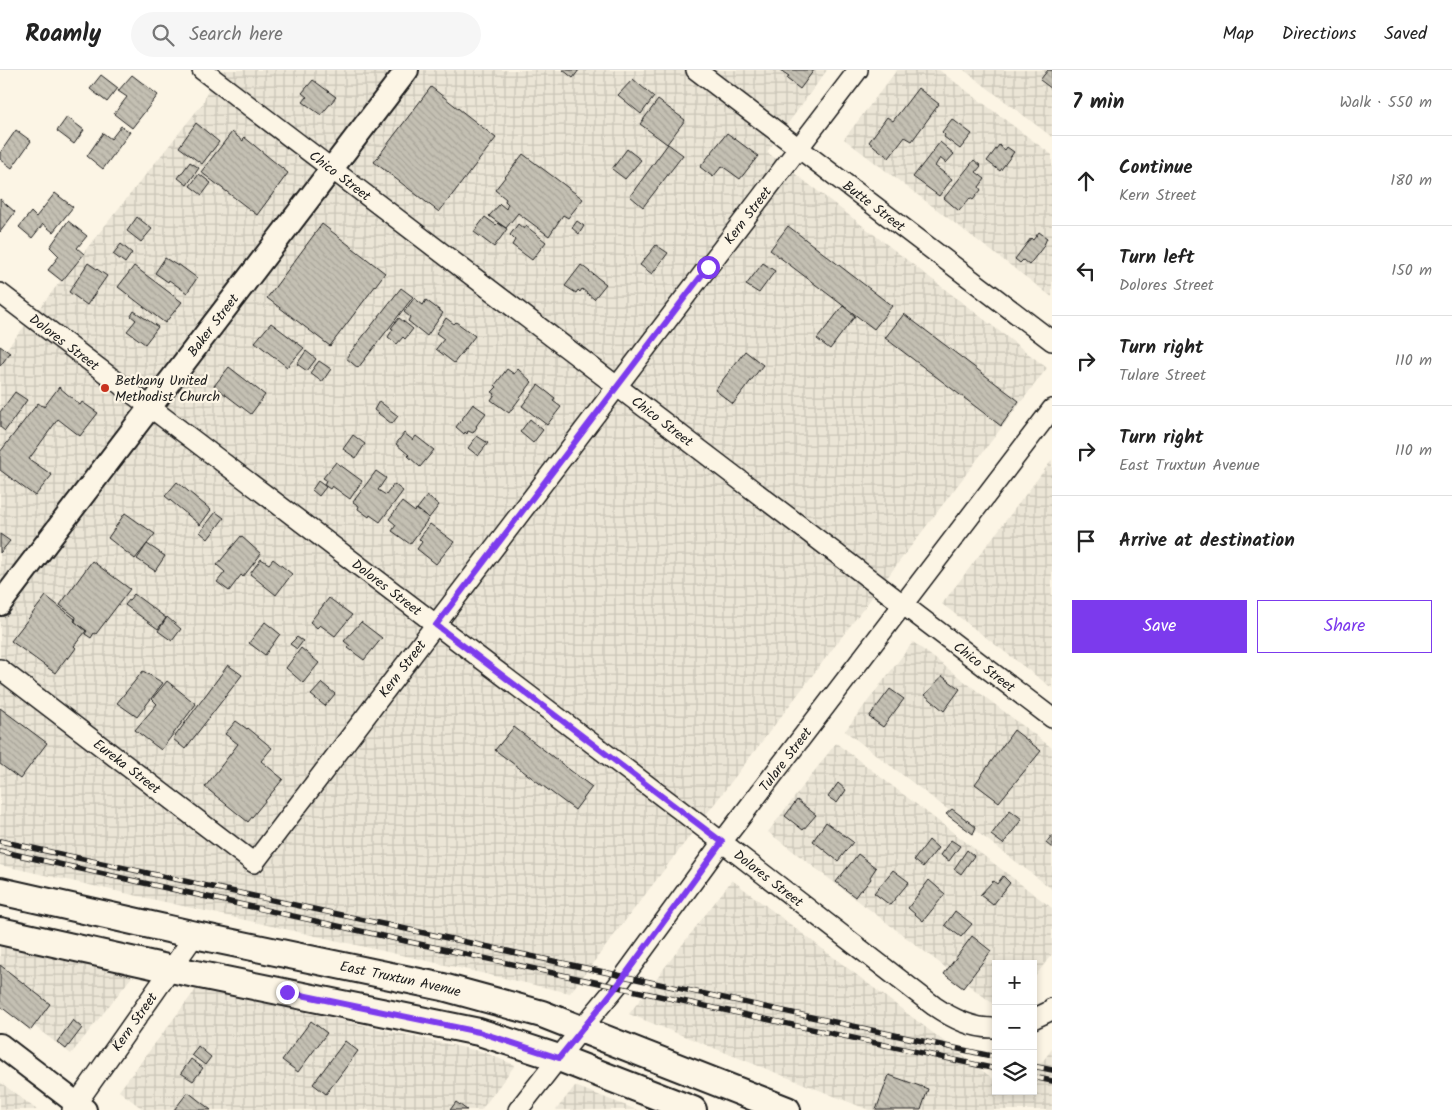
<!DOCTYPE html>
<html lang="en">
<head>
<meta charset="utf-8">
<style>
	body { margin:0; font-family:Kalam,sans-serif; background:#f6f6f6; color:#222 }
	.controls { position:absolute; right:15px; bottom:15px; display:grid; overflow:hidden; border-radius:0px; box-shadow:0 2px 8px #0003 }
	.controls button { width:45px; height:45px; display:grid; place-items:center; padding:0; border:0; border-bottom:1px solid #e0e0e0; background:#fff; color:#222; font:25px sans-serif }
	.stop { position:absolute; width:15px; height:15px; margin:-11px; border:4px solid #7c3aed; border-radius:50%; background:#fff }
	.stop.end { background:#7c3aed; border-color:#fff; box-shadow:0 1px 5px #0008 }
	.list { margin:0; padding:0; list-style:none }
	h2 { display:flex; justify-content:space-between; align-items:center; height:65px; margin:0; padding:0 20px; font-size:21px }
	h2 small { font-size:16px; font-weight:400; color:#767676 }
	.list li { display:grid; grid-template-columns:32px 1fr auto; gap:15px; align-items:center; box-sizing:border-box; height:90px; padding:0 20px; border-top:1px solid #e0e0e0 }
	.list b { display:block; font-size:19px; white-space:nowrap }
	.list p { margin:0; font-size:16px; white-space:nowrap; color:#767676 }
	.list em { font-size:16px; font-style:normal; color:#767676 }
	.actions { display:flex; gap:10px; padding:15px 20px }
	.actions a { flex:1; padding:11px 0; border:1px solid #7c3aed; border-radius:0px; text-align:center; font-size:18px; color:#7c3aed }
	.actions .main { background:#7c3aed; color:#fff }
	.icon { flex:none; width:28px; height:28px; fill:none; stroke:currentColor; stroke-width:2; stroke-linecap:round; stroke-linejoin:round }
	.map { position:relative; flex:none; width:1052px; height:1040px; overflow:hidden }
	header { display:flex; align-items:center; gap:30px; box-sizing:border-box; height:70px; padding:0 25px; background:#fff; border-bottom:1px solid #e0e0e0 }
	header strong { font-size:24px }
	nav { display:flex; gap:28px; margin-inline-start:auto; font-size:18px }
	.search { width:350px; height:45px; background:#f6f6f6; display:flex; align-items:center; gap:12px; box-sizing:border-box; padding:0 18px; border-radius:28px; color:#767676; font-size:19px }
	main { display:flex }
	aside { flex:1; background:#fff }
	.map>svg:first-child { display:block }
</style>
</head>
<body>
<header>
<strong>Roamly</strong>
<div class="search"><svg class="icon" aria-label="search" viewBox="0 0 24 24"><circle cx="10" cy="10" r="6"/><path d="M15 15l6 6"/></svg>Search here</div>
<nav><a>Map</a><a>Directions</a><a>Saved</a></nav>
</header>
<main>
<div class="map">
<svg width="1052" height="1040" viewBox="0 0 1052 1040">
	<defs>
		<pattern id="industrial-grid" width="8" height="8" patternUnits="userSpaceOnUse" patternTransform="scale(1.25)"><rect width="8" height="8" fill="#ebe5d6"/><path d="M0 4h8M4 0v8" fill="none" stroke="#c9c4b7"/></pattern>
		<pattern id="building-back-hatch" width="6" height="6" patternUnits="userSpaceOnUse" patternTransform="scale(1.25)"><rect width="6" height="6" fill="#c4c0b3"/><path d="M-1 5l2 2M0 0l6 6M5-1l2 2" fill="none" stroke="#a8a499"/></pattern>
	</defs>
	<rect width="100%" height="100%" fill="#fcf5e5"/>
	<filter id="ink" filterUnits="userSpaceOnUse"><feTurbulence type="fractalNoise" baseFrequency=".02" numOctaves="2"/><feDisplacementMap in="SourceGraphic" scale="10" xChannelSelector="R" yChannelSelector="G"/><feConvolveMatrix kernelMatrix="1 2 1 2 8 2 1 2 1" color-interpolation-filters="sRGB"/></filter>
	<g filter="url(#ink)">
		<g fill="url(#industrial-grid)">
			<path d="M215,0H827L767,82L1047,298L570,923L0,795V287L203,33Z"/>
			<path d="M897,0H939L1052,85V227L844,69Z"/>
			<path d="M964,0H1052V67Z"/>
			<path d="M1052,390V618L942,534Z"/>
			<path d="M913,572L1052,678V819L845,661Z"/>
			<path d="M836,673L1052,838V884L1033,909V894H996V936L768,762Z"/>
			<path d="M732,810L996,1011V1021H1009L1016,1027L1020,1021H1033V1004L1052,979V1040H869L629,944Z"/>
			<path d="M0,875L134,904L71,984L0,930Z"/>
			<path d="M197,918L483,982L515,995L481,1040H144L119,1021Z"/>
			<path d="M0,1012L37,1040H0Z"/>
			<path d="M575,1016L637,1040H556Z"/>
		</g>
		<g fill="url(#building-back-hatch)" stroke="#1c1c1c">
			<path d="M563,0H579L573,8Z"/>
			<path d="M780,0H814L800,19L787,9L789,6Z"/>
			<path d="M1048,0H1052V19L1040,10Z"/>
			<path d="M101,5L118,18L107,32L90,19Z"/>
			<path d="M132,5L158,25L132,58L114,44L127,27L118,21Z"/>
			<path d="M633,9L654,27L641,44L618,25Z"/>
			<path d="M313,10L336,27L321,45L303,32L307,27L302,23Z"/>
			<path d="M431,17L496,68L439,142L374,92Z"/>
			<path d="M918,18L939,34L912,71L905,67L889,88L869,72L887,47L893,51Z"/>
			<path d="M658,30L685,50L667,74L640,54Z"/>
			<path d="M67,47L84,60L74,74L57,61Z"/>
			<path d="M952,49L972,64L960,79L944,67L945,65L942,62Z"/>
			<path d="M196,53L219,72L202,94L179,77Z"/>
			<path d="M121,56L130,62L103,99L87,86L103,63L111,69Z"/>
			<path d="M16,60L31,71L12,98L0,89V83Z"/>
			<path d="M232,62L243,71L244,67L288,103L257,145L201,102Z"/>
			<path d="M727,63L758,86L740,109L722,96L713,107L700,97Z"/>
			<path d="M940,72L954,84L946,93L940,88L935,96L952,109L939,126L913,107Z"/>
			<path d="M668,74L683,85L643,137L630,126Z"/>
			<path d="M999,75L1005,80L1007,77L1014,82L1000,101L987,91Z"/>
			<path d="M627,79L641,90L625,109L612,99Z"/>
			<path d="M523,84L583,129L568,148L563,145L549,166L518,143L506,158L489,146L500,134L506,139L508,134L505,131L506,129L495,120Z"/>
			<path d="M974,90L981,96L976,102L985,109L979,117L981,120L973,130L970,128L959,141L944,128Z"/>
			<path d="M190,92L199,98L187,115L178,108Z"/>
			<path d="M199,104L211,113L202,125L190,116Z"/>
			<path d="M55,123L73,137L53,162L43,154L32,168L19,157L31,142L36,147Z"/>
			<path d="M0,129L15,142L0,162Z"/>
			<path d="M137,147L152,159L141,172L127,161Z"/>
			<path d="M485,147L496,155L498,153L507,159L494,177L474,162Z"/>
			<path d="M68,151L87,166L77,178L84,184L62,211L48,200L59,186L50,177Z"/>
			<path d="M577,151L584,156L579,164L572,158Z"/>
			<path d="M322,154L385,203L330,276L267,228Z"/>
			<path d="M518,154L524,159L526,156L546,172L532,190L512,175L515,170L510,165Z"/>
			<path d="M788,156L892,236L874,259L770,180Z"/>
			<path d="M1039,162L1047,168L1043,177L1029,195L1023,190L1020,193L1015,189L1031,168L1033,170Z"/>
			<path d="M121,174L132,183L125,193L113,184Z"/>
			<path d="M656,175L668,183L652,204L640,195Z"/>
			<path d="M165,188L178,196V194L197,208L187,223L169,210L168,212L155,203Z"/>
			<path d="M88,193L107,206L87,235L69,222Z"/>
			<path d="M763,193L775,201L759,223L746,215Z"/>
			<path d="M581,195L606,214L594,229L582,219L580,222L578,220L576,223L565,216Z"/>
			<path d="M134,196L182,232L165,253L118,217Z"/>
			<path d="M401,218L413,227L358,298L346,288Z"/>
			<path d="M414,228L423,235L426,230L443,243L427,266L408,251L410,247L404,242Z"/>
			<path d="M843,236L855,246L830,279L817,269Z"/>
			<path d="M134,241L158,257L145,274L127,261L136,250L131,246Z"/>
			<path d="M904,244L1019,331L1001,356L885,268Z"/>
			<path d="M399,248L413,259L405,269L403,267L397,274L388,267L393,259L391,258Z"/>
			<path d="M446,248L454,254L456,252L475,266L454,293L436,279L444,269L436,263Z"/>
			<path d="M271,253L304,278L287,297L255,272Z"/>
			<path d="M0,276L10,283L0,296Z"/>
			<path d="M306,281L316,289L307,301L297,294Z"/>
			<path d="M745,281L763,295L733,334L715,320Z"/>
			<path d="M319,291L331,299L322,312L310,303Z"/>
			<path d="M229,297L265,325L251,344L214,316Z"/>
			<path d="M507,299L514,304L518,299L532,312L509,343L491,330L495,324L492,322L497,317L495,315Z"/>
			<path d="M538,315L555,328L553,331L561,337L547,355L522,336Z"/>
			<path d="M59,317L80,335L82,332L98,343L80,366L58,349L29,389L52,405L35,426L0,400V382L38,333L44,337Z"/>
			<path d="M15,322L27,330L5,361L0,357V342Z"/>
			<path d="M379,331L398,346L392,354L374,340Z"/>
			<path d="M473,334L486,343L476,356L477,357L473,363L468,361L467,364L465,362L464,364L456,357Z"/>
			<path d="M530,349L543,360L533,373L520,362Z"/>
			<path d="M404,363L413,370L416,366L434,380L420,397L408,386L409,385L396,374Z"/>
			<path d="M353,365L365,374L356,388L343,379Z"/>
			<path d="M477,366L488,373L478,386L468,378Z"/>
			<path d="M336,392L362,411L350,429L332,416L330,419L324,415L326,410L323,408Z"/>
			<path d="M376,401L386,408L378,420L386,425L394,414L403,421L380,452L370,445L369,447L358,439L359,436L353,432Z"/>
			<path d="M318,411L326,417L319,426L312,420Z"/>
			<path d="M177,412L211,440L200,455L165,426Z"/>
			<path d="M427,426L439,435L429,448L417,439Z"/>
			<path d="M402,432L415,442L416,439L429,448L410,474L392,461L396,455L389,449Z"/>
			<path d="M216,442L224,448L208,469L200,462Z"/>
			<path d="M125,443L155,464L135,489L108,468Z"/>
			<path d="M430,454L454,472L436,494L417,479L422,472L419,469Z"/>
			<path d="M0,464L10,471L0,483Z"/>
			<path d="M241,466L261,484L243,507L241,505L229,521L217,512L225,502L217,495Z"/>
			<path d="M147,474L165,486L155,501L137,489Z"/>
			<path d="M261,489L269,494L273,489L292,504L276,525L250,504Z"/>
			<path d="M92,491L130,519L96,564L94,563L91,568L85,564L87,561L75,552L76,547L60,535Z"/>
			<path d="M134,524L166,548L158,559L125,535Z"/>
			<path d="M46,526L75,549L74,551L86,561L74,576L76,578L68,589L67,587L55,603L11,571Z"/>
			<path d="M329,528L352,545L335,566L320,555L317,558L310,552Z"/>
			<path d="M167,547L181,559L172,571L158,561Z"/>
			<path d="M265,552L280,564L265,585L249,573Z"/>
			<path d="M361,552L382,568L364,590L348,578L350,576L344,571Z"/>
			<path d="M297,567L303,571L297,579L290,574Z"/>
			<path d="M301,578L319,593L303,613L286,598Z"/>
			<path d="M228,595L242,605L185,679L173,669Z"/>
			<path d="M143,601L163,613L137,647L117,633Z"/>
			<path d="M942,606L960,619L944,641L925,625Z"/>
			<path d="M167,611L196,634L161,680L135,660L157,634L152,629Z"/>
			<path d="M322,613L335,624L325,636L311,625Z"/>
			<path d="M890,619L904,629L883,657L869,647Z"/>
			<path d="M0,638L47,673L20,709L0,694Z"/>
			<path d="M236,651L247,659L248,658L272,678L261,691L283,709L248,752L205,717L238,674L225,664Z"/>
			<path d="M514,657L592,717L575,740L495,680Z"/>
			<path d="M1014,660L1041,681L999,732L975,714Z"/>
			<path d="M838,713L846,720L837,733L828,727Z"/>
			<path d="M797,730L816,745L803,760L785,746Z"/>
			<path d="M952,739L976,757L973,764L946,744Z"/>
			<path d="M1010,740L1022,749L1003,774L991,765Z"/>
			<path d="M826,752L853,772L838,791L813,771Z"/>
			<path d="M1052,765V778L1046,773Z"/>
			<path d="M929,770L938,778L923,797L914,790Z"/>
			<path d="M951,770L960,776L949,791L940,785Z"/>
			<path d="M967,780L974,786L961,804L954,799Z"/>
			<path d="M858,784L876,798L870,807L871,809L862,820H860L855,827L836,812Z"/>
			<path d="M893,800L909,812L890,835L874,823Z"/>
			<path d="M1003,806L1010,813L993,835L980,825L993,811L997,814Z"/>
			<path d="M929,810L945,824L923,851L908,838Z"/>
			<path d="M955,841L972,854L961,867L945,855Z"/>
			<path d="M972,866L991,881L963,918L944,904Z"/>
			<path d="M0,895L50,934L31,960L0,936Z"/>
			<path d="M73,950L82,958L66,979L57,972Z"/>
			<path d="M311,951L327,963L298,1002L282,990Z"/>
			<path d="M345,971L358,981L326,1024L313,1014Z"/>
			<path d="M198,976L211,987L205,995L192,985Z"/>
			<path d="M191,989L203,998L193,1011L181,1003Z"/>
			<path d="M889,1005L928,1019L921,1040H876Z"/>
			<path d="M188,1022L211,1040H174Z"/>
			<path d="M456,1032L467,1040H450Z"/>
		</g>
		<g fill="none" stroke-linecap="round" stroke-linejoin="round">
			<g stroke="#1c1c1c" stroke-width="22">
				<g id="minor">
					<path id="s1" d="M202,0L1052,648"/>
					<path id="s2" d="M696,0L1052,271"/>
					<path id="s3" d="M0,223L722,772L934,936C953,949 973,959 996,958"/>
					<path id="s4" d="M0,599L254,793L858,0"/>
					<path d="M1033,949L1050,941L1052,938"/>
					<path id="s5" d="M72,1040L195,865"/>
					<path id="s6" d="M518,1040L582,958L617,916L722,772L1052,339"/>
				</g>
			</g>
			<g stroke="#1c1c1c" stroke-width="26">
				<g id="tertiary">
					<path id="s7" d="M0,534L407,0"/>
					<path d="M0,975L85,1040"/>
				</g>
			</g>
			<g stroke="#1c1c1c" stroke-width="30">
				<g id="secondary">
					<path id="s8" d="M0,821L195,865L443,917L542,944L787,1040"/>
					<path d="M0,861L171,899L479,962L559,988L693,1040"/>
				</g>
			</g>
			<use href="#minor" stroke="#fcf5e5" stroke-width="19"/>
			<use href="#tertiary" stroke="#fcf5e5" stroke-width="22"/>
			<use href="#secondary" stroke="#fcf5e5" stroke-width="26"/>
			<g stroke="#1c1c1c" stroke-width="5.5">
				<g id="rail">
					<path d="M0,771L996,987"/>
					<path d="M0,781L410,872L996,999"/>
					<path d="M1033,996L1052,1000"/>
					<path d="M1033,1007L1052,1011"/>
				</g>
			</g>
			<use href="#rail" stroke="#fcf5e5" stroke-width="4" stroke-dasharray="11" stroke-linecap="butt"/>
		</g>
	</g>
	<g fill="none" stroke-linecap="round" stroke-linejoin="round" filter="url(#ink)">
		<path stroke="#7c3aed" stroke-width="6" d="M287,922L479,962L559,988L617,916L722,772L436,555L708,197"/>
	</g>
	<circle fill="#c8321e" stroke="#fcf5e5" stroke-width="2" cx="105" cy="318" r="5"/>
	<g text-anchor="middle" stroke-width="4.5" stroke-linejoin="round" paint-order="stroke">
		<g font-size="14" fill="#1c1c1c" stroke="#fcf5e5">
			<text dy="5" stroke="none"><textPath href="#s1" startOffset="174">Chico Street</textPath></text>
			<text dy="5" stroke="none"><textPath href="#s2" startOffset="224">Butte Street</textPath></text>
			<text dy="5" stroke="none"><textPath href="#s4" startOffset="1134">Kern Street</textPath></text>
			<text dy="5" stroke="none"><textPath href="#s7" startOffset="351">Baker Street</textPath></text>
			<text dy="5" stroke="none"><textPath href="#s3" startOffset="81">Dolores Street</textPath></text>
			<text dy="5" stroke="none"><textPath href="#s1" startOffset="579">Chico Street</textPath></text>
			<text dy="5" stroke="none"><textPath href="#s3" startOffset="486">Dolores Street</textPath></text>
			<text dy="5" stroke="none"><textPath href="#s1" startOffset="984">Chico Street</textPath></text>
			<text dy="5" stroke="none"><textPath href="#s4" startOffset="564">Kern Street</textPath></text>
			<text dy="5" stroke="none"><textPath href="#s6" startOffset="441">Tulare Street</textPath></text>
			<text dy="5" stroke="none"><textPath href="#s4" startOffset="160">Eureka Street</textPath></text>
			<text dy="5" stroke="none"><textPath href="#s3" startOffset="966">Dolores Street</textPath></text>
			<text dy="5" stroke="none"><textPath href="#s8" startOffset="410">East Truxtun Avenue</textPath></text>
			<text dy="5" stroke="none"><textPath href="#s5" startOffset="108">Kern Street</textPath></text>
		</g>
		<g font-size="14" fill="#1c1c1c" stroke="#fcf5e5" text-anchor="start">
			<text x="115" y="315">Bethany United<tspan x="115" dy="16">Methodist Church</tspan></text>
		</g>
	</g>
</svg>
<div class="controls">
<button>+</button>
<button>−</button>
<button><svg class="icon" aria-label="layers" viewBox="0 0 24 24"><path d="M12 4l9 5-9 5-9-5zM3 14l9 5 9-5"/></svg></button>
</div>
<div class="stop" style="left:708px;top:197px"></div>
<div class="stop end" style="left:287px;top:922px"></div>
</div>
<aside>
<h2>7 min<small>Walk · 550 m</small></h2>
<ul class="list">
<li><svg class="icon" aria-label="ahead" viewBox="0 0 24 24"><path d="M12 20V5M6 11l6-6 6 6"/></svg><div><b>Continue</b><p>Kern Street</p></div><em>180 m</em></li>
<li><svg class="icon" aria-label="left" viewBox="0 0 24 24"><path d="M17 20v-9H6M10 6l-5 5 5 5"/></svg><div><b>Turn left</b><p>Dolores Street</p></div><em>150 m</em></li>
<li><svg class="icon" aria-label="right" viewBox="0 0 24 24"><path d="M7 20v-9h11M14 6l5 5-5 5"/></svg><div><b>Turn right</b><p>Tulare Street</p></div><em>110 m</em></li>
<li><svg class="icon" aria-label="right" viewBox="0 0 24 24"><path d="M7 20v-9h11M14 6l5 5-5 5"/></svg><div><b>Turn right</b><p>East Truxtun Avenue</p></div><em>110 m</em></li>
<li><svg class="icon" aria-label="arrive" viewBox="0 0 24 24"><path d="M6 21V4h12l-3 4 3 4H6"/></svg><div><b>Arrive at destination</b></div></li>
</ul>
<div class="actions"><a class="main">Save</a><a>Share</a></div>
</aside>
</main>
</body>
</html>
